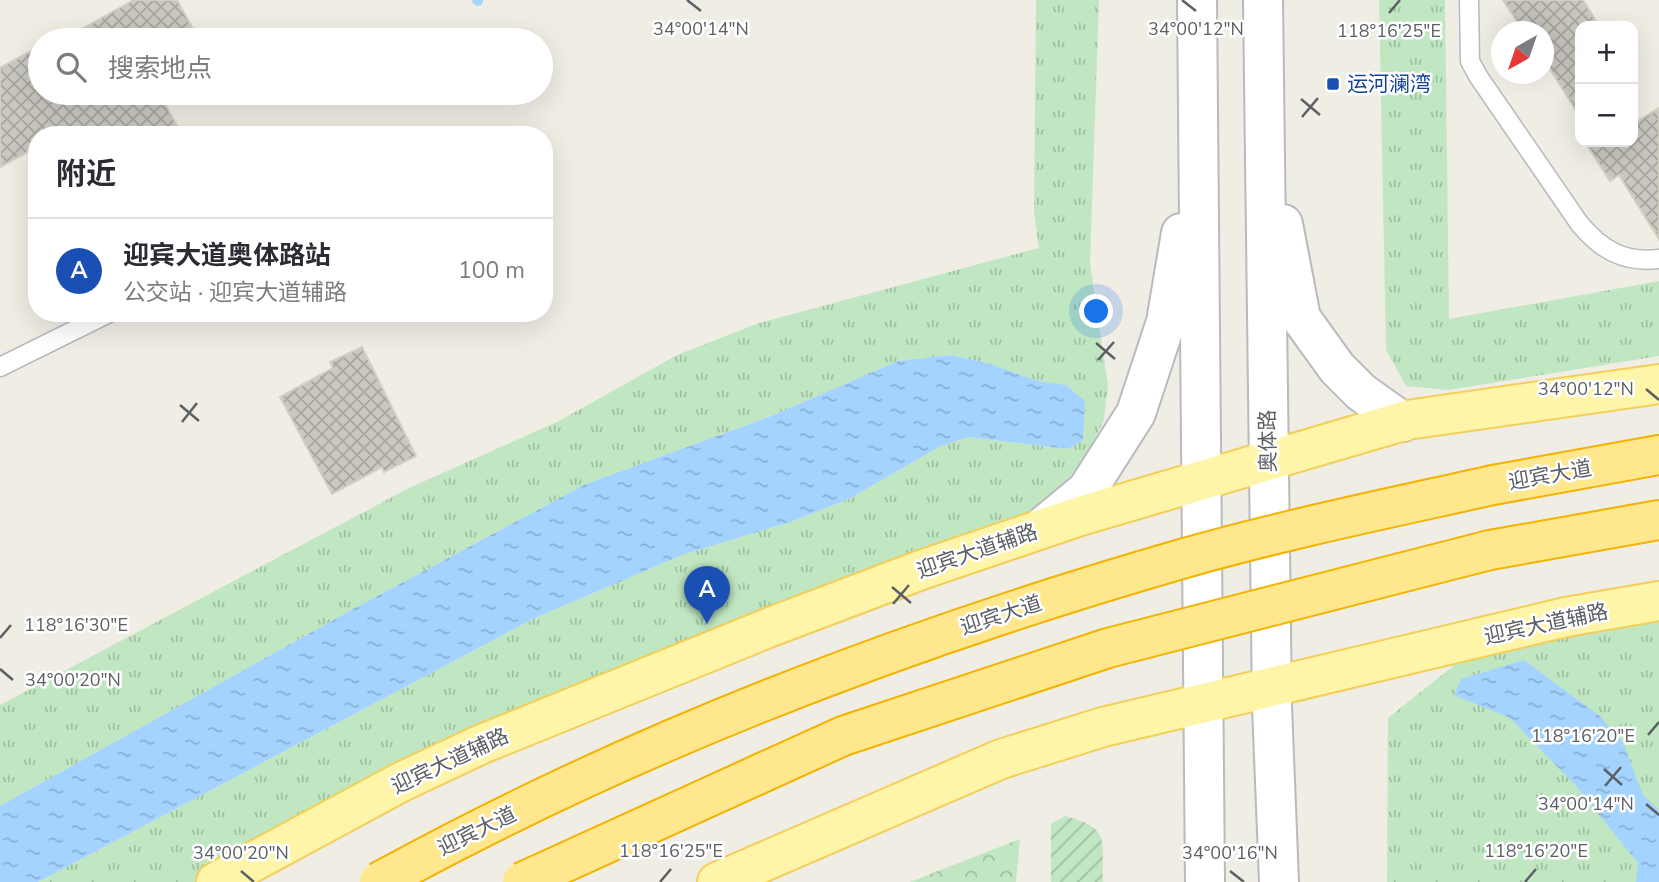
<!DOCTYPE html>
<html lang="zh">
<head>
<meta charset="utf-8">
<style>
	body { margin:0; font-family:"Nunito Sans","Noto Sans SC",sans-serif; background:#f2f2f3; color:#2b2b33 }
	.controls { position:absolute; right:21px; top:21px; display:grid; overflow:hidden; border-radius:14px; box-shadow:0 7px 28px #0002 }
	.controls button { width:63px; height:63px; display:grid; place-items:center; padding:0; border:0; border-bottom:2px solid #e1e1e2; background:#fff; color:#2b2b33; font:35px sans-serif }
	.compass { position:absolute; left:1491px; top:21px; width:63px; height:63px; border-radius:50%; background:#fff; box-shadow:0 7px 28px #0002; rotate:220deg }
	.you { position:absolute; left:1097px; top:312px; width:24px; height:24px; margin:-18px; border:5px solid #fff; border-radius:50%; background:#1a73e8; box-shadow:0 0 0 10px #1a73e833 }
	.badge { display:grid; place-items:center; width:46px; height:46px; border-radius:50%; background:#ec452d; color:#fff; font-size:23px; font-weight:700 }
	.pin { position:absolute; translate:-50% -58px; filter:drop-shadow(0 2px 4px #0008) }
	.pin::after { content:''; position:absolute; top:37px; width:24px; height:21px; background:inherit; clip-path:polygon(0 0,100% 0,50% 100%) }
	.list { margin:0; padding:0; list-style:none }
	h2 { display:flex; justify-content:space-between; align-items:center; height:91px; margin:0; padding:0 28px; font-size:30px }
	h2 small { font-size:23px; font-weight:400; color:#7c7c81 }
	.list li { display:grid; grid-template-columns:46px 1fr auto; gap:21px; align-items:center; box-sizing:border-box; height:105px; padding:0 28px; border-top:2px solid #e1e1e2 }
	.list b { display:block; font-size:26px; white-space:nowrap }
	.list p { margin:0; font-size:23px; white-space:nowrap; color:#7c7c81 }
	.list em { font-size:23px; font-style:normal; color:#7c7c81 }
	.icon { flex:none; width:38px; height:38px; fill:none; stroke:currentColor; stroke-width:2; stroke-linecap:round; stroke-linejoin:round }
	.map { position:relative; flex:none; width:1659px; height:882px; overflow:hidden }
	.search { position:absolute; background:#fff; box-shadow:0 7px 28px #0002; left:28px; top:28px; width:525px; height:77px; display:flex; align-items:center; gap:18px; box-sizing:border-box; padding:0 24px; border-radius:38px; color:#7c7c81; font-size:26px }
	.panel { position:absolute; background:#fff; box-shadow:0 7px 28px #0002; left:28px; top:126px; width:525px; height:196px; border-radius:28px }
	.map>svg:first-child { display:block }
</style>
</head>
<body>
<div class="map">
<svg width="1659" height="882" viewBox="0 0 1659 882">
	<defs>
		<pattern id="grass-tufts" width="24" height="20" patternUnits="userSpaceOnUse" patternTransform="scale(1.75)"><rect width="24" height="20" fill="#c0e7c2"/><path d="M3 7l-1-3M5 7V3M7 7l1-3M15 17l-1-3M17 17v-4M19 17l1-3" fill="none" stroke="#9fbfa1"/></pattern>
		<pattern id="forest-crowns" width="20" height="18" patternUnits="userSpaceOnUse" patternTransform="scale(1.75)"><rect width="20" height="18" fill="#c0e7c2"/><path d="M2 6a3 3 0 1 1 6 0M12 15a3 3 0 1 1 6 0" fill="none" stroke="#9fbfa1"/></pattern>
		<pattern id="garden-furrows" width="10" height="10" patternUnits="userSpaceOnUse" patternTransform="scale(1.75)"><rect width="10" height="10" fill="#c0e7c2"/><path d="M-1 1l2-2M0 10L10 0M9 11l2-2" fill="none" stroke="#9fbfa1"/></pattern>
		<pattern id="water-ripples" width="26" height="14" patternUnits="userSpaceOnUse" patternTransform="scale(1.75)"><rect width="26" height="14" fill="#a4d3ff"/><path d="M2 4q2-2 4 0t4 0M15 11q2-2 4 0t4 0" fill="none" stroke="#89afd2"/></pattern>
		<pattern id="building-cross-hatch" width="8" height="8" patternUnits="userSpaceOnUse" patternTransform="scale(1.75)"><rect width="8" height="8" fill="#cac8c1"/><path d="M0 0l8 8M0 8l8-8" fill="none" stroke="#a7a6a0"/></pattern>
	</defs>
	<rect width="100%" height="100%" fill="#efede4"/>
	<g fill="url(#grass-tufts)">
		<path d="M1036,0H1099L1090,263L1108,386L1104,420L1083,462L1013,536L566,708L251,882H38L533,619L682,555L793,521L849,499L939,447L968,437L1068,449L1083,440L1085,402L1066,385L1038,381L987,363L950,355L898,361L769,417L586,484L353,609L0,806V705L409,488L557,422L677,355L759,323L1039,248L1034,212Z"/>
		<path d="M1379,0H1445L1449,319L1659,281V356L1448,390L1406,386L1386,350Z"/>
		<path d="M1659,585V882H1387L1388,718L1526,608Z"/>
	</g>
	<path fill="url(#forest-crowns)" d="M1020,839L1016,882H910Z"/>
	<path fill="url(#garden-furrows)" d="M1065,816C1111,828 1102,840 1103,882H1051V824Z"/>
	<g fill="url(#water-ripples)">
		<path d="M950,355L987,363L1038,381L1066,385L1085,401L1083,440L1068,449L968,437L939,447L849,499L793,521L682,555L533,619L38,882H0V806L353,609L586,484L769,417L898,361Z"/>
		<path d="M1524,660L1600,716L1623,743L1643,795L1659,810V882H1636L1638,863L1576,786L1510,718L1454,695L1461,679Z"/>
	</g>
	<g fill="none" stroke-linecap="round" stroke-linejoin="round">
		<path stroke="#a4d3ff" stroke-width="10" d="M477,0L478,1"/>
	</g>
	<g fill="url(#building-cross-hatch)" stroke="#d4cfc2" stroke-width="2">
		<path d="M134,0H177L199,40H62Z"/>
		<path d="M1503,0H1583L1598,24L1594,26H1580V117L1544,59V32H1524Z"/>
		<path d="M40,46V93H159L182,135H37V147L0,167V68Z"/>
		<path d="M1659,108V239L1619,175L1610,181L1585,142H1633V124Z"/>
		<path d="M362,347L416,456L384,472L382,467L332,494L280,397L333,368L330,362Z"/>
	</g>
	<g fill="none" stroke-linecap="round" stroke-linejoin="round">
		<g stroke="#b7babe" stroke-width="21">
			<g id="lane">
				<path d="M1469,0L1470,61L1478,76L1579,223C1601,250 1624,263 1659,259"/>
				<path d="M0,367L109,313"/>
			</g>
		</g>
		<g stroke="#b8bac0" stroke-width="42">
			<g id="secondary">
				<path d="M1197,0L1205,882"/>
				<path d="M1263,0L1272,706L1279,882"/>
				<path d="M1283,224L1301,318L1337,368L1361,392L1403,422"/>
				<path d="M1040,529L1087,490L1136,413L1166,322L1181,233"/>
			</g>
		</g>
		<g stroke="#f3cf59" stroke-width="42">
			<g id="primary">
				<path d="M216,882L401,782L482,744L773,626L921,570L1080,516L1407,420L1659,384"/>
				<path d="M717,882L1001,759L1103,727L1566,617L1659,601"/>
			</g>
		</g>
		<g stroke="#f3b300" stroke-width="42">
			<g id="highway">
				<path d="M1493,485L1659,455"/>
				<path d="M1490,550L1659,520"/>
			</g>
		</g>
		<use href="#lane" stroke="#fff" stroke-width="18"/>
		<use href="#secondary" stroke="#fff" stroke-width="38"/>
		<use href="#primary" stroke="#fff5a9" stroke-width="38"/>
		<use href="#highway" stroke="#fee78c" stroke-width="38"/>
		<g stroke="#f3b300" stroke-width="42" stroke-linecap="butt">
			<g id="highway-bridge">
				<path d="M379,882C633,742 907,638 1185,558C1287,529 1390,508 1493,485"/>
				<path d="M522,882L843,736L1108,648L1490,550"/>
			</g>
		</g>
		<use href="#highway-bridge" stroke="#fee78c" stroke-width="38"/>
	</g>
	<path fill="none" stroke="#5c6065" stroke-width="2.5" d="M687,0L701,11M1182,0L1196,11M1389,13L1400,0M1301,99L1320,115M1302,117L1318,98M1096,343L1115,359M1098,360L1114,342M1646,389L1659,400M180,405L199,421M182,422L197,403M892,587L911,603M893,604L909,585M0,638L11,625M0,669L13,680M1648,735L1659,722M1604,769L1622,785M1605,786L1621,767M1646,804L1659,815M241,871L254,882M1230,871L1244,882M660,882L671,869M1525,882L1536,869"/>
	<rect fill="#1a4fb4" stroke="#fff" stroke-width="2.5" x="1326" y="77" width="14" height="14" rx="3.5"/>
	<g text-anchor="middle" stroke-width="5" stroke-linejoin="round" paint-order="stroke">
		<g font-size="21" fill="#164399" stroke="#fff" text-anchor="start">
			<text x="1347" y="91">运河澜湾</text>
		</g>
		<g font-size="21" fill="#5c6065" stroke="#fff">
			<text transform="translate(1268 441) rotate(-91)" y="7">奥体路</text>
			<text transform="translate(1550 475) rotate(-10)" y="7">迎宾大道</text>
			<text transform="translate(977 551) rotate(-19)" y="7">迎宾大道辅路</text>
			<text transform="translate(1001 615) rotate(-18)" y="7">迎宾大道</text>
			<text transform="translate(1546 624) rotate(-12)" y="7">迎宾大道辅路</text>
			<text transform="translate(450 761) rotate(-25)" y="7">迎宾大道辅路</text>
			<text transform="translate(477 831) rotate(-26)" y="7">迎宾大道</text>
		</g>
	</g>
	<g font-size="18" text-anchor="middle" fill="#5c6065" stroke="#fff" stroke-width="5" stroke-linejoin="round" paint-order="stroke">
		<text x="701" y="35">34°00'14"N</text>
		<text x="1196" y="35">34°00'12"N</text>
		<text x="1389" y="37">118°16'25"E</text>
		<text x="1586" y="395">34°00'12"N</text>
		<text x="76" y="631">118°16'30"E</text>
		<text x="73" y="686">34°00'20"N</text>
		<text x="1583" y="742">118°16'20"E</text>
		<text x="1586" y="810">34°00'14"N</text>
		<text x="671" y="857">118°16'25"E</text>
		<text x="1536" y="857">118°16'20"E</text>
		<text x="241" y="859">34°00'20"N</text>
		<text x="1230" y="859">34°00'16"N</text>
	</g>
</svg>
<div class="controls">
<button>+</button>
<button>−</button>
</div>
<svg class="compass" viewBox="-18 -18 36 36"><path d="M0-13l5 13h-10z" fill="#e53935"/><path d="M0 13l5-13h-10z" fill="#7c7c81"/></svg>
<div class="you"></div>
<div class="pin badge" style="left:707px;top:624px;background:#1a4fb4">A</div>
<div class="search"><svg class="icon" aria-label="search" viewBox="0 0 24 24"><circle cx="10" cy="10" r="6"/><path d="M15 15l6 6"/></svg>搜索地点</div>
<section class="panel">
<h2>附近<small></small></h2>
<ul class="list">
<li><span class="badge" style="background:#1a4fb4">A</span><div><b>迎宾大道奥体路站</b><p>公交站 · 迎宾大道辅路</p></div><em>100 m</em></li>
</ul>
</section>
</div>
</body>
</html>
